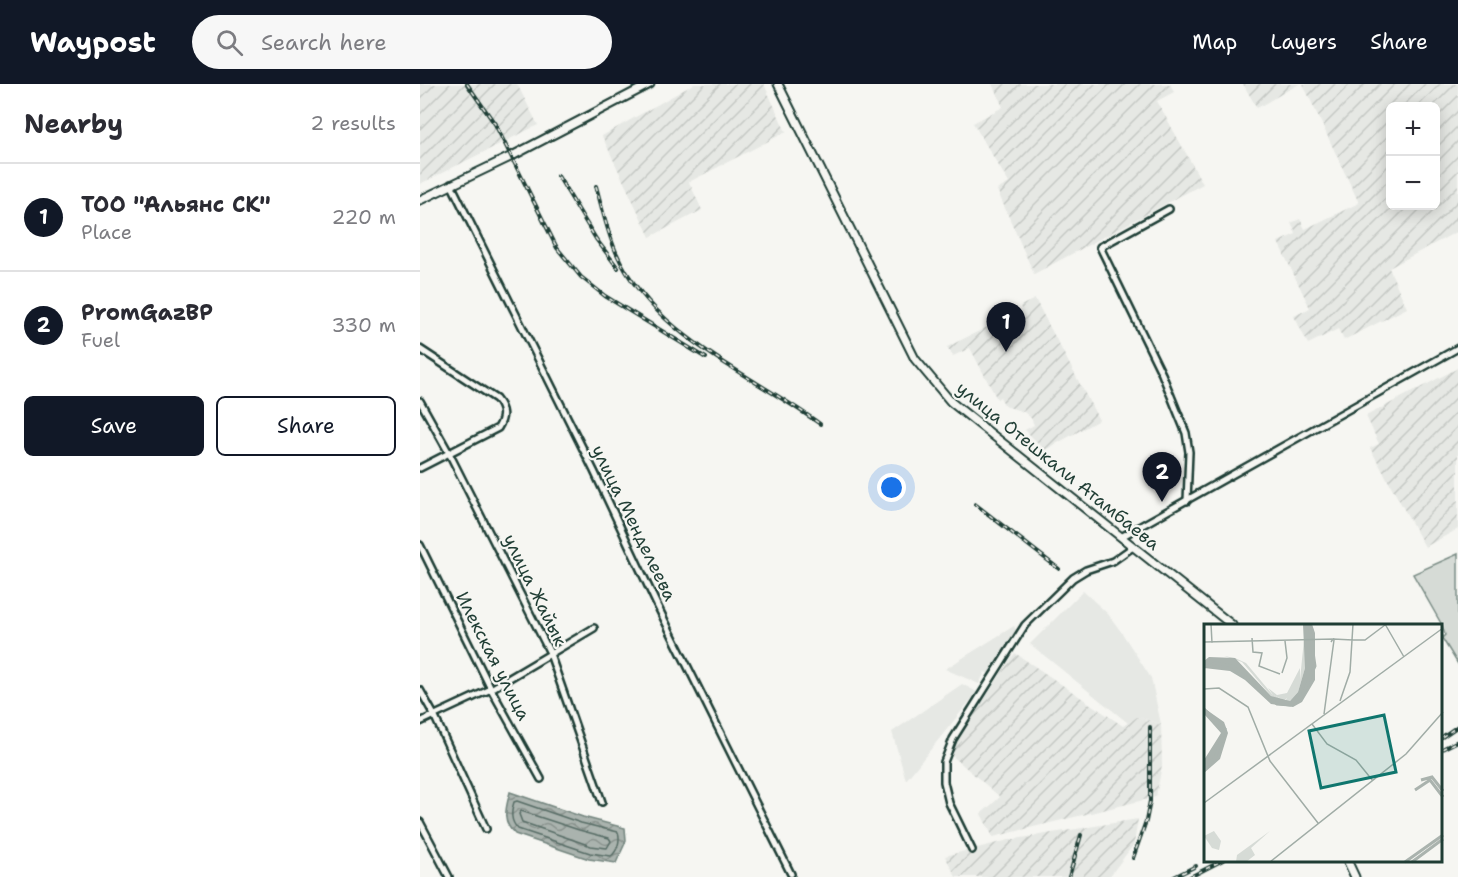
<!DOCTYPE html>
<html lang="en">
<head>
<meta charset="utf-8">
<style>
	body { margin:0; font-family:"Shantell Sans",sans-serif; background:#f7f7f7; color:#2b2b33 }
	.controls { position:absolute; right:18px; top:18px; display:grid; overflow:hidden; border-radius:9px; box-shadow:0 3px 15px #0003 }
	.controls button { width:54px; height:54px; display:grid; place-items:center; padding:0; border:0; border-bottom:2px solid #e1e1e2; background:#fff; color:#2b2b33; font:30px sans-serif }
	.you { position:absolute; left:472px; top:404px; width:21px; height:21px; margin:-15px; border:4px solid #fff; border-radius:50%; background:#1a73e8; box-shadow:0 0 0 9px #1a73e833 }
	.badge { display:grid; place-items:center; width:39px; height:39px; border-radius:50%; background:#111827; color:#fff; font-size:20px; font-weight:700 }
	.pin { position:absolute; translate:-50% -50px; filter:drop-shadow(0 2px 3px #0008) }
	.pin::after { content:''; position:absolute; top:32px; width:21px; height:18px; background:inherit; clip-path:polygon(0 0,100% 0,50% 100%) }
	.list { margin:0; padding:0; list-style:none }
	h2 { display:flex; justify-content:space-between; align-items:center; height:78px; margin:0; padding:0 24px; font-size:26px }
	h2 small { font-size:20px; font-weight:400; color:#7c7c81 }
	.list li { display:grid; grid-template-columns:39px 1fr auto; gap:18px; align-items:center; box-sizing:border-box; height:108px; padding:0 24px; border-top:2px solid #e1e1e2 }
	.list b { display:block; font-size:22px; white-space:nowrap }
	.list p { margin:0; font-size:20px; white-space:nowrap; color:#7c7c81 }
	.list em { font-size:20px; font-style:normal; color:#7c7c81 }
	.actions { display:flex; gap:12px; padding:18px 24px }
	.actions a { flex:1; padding:14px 0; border:2px solid #111827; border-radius:9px; text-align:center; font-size:21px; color:#111827 }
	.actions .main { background:#111827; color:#fff }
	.icon { flex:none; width:33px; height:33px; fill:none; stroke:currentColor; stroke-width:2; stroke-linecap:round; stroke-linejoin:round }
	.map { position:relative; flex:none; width:1038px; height:793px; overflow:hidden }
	header { display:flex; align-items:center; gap:36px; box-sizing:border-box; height:84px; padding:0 30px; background:#111827; color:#fff }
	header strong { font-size:28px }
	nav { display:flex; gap:33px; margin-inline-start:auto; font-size:21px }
	.search { width:420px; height:54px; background:#f7f7f7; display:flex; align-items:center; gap:15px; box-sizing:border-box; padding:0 21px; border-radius:33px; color:#7c7c81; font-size:22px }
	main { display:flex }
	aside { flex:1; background:#fff }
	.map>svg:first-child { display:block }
</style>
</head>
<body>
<header>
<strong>Waypost</strong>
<div class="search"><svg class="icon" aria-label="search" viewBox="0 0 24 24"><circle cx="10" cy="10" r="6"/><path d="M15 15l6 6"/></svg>Search here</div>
<nav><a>Map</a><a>Layers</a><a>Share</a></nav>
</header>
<main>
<aside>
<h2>Nearby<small>2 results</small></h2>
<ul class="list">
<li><span class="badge">1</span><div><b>ТОО &quot;Альянс СК&quot;</b><p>Place</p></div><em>220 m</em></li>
<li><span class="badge">2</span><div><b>PromGazBP</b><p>Fuel</p></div><em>330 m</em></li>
</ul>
<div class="actions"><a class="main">Save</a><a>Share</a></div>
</aside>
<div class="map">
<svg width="1038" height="793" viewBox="0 0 1038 793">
	<defs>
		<pattern id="industrial-furrows" width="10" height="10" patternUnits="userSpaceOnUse" patternTransform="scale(1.5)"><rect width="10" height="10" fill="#e6e8e4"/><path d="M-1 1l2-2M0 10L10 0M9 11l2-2" fill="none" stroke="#c5c8c4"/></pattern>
		<pattern id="water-waves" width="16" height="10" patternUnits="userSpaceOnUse" patternTransform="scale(1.5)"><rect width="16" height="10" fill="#aab3ae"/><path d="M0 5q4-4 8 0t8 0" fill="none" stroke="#8a938e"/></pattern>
	</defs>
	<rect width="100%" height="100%" fill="#f6f6f2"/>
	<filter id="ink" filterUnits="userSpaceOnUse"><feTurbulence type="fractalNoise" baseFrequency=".0167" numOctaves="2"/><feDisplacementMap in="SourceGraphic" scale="12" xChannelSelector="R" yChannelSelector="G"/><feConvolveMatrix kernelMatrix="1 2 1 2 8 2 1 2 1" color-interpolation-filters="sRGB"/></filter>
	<g filter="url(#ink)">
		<g fill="#e6e8e4">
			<path d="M663,507L688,530L702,549L731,594L741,640L717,633L708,639L610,560Z"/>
			<path d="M594,542L597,549L569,590L565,588L559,600L525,585Z"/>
			<path d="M542,600L557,608L486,696L472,648Z"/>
		</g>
		<g fill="url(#industrial-furrows)" fill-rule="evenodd">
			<path d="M0,0H97L118,41L0,100Z"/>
			<path d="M274,0H344L366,48L269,98L282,126L230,153L182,52Z"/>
			<path d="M572,0H750L754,8L737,17L783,100L614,190L577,106L589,99L553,39L583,23Z"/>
			<path d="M823,0H879L837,24Z"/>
			<path d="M883,0H1038V147L969,184L987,224L924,256L918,245L888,260L874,232L890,224L858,158L876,150L871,139L880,135L885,145L939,119ZM970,22H1016V122H970Z"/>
			<path d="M615,215L679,336L625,366L605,346L614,341L611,334L604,328L585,322L580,313L577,315L550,264L533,272L527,263L601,226L600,222Z"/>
			<path d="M1038,284V445L1005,463L950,364L959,360L946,332Z"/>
			<path d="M595,569L703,642L717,633L741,640L742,681L736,713L573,753L561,730L580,713L530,670L534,660Z"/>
			<path d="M718,735L714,760L689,793H536L525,772L589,756Z"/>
		</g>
		<path fill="#d6dbd6" stroke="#7a8c85" stroke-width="1.5" d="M1038,470V580L1022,554L1025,551L1022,541L993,490Z"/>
		<path fill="url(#water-waves)" stroke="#72847d" stroke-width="1.5" d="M90,708L163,733L205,744L206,757L196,779L169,775L95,750C81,737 86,724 90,708Z"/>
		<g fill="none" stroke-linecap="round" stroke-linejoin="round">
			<g stroke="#576c65" stroke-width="1.5">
				<path d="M97,717L161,739L198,748C201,756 197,768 191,772L170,769L98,745C90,737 91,728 94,718Z"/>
				<path d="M101,727L159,746L189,754L191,757L187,764L171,762L102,738L99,730Z"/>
			</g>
			<g stroke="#1f3d34" stroke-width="10">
				<g id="street">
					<path d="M31,100L174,387L237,521L371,790"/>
					<path d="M749,125L680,163L742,290L766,349L769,368L767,417"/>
					<path d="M0,265L76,315C84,325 85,333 78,344L0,384"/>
					<path d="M0,317L29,369L129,567L182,718"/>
					<path d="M701,453L1038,264"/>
					<path d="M0,461L71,605L121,695"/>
					<path d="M0,606L14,631L66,745"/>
					<path d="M0,638L71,605L174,544"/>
					<path d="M0,738L29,793"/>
					<path d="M552,766L529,719L524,698V678L533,655L605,541L653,494L666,486L693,477L713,463"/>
				</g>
			</g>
			<g stroke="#1f3d34" stroke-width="11">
				<g id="secondary">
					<path d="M358,0L495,275L531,318L812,541"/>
					<path d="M0,116L90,73L230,0"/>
					<path d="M927,776L935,793"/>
				</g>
			</g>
			<use href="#street" stroke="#f6f6f2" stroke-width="5"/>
			<use href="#secondary" stroke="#f6f6f2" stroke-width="7"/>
			<g stroke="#1f3d34" stroke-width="4">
				<g id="rail">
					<path d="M47,0L75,40L137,164L161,193L185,212L286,274"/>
					<path d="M138,92L176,155L198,184"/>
					<path d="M176,102C182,124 187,147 196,168C233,252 330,289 400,340"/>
					<path d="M555,420L639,485"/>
					<path d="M1022,653L1038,642"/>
					<path d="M1022,665L1038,657"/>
					<path d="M713,774L726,737L730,717V643"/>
					<path d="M649,793L661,751"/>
					<path d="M754,793L776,782"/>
					<path d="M770,793L803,776"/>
				</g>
			</g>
			<use href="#rail" stroke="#f6f6f2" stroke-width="1.5" stroke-dasharray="4.5" stroke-linecap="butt"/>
		</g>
	</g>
	<g text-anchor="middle" stroke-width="4.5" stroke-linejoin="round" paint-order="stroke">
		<g font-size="18" fill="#1f3d34" stroke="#f6f6f2">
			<text transform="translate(638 382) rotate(39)" y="6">улица Отешкали Атамбаева</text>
			<text transform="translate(214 439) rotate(64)" y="6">улица Менделеева</text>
			<text transform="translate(115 506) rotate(64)" y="6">улица Жайык</text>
			<text transform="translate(73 572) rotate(63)" y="6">Илекская улица</text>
		</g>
	</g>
	<g transform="translate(784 540)">
		<rect width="238" height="238" fill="#f6f6f2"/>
		<path d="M101,5L102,28L101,44L94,68L86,77L80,78L67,72L38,38L20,32L31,34L42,39L68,70L81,77L96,56Z" fill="#d6dbd6"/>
		<path d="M66,207L47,224L51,231L42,238H32L33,231Z" fill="#d6dbd6"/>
		<path d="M10,207L17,217L15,226L8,224L0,212Z" fill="#d6dbd6"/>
		<path d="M96,44V57L87,72L80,76L69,71L64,64L73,71L83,69Z" fill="#d6dbd6"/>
		<path d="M99,0H108L111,9V56L98,78L89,83L67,80L41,56L26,47L0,44V37L5,33L31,34L67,72L86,77L94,68L101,44ZM0,84L20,98L24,109L16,135L0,149V136L17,109L0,90Z" fill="#aab3ae"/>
		<path fill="none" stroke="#aab3ae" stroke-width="3" d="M0,43L12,39L28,42L73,80L86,81L98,72L111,42L105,0M0,85L21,105L11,134L0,143M217,156L228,153L239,167M211,166L226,156L239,173M201,238L239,211M208,238L239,215"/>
		<path fill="none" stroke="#a0aca6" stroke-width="1.5" d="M7,0L8,19M181,0L200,33M48,14L49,28L58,29L55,42L76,50M129,15L149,16M149,16H161L181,1M0,18L129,15L127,18M78,49L83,34L81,17M0,65L15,64L44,83L66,137L114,199M136,77L146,48L149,0M120,90L130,16M108,100L123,120L152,136L169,157M0,179L239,4M66,238L202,130L239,88"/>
		<path fill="#0f766e" fill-opacity="0.15" stroke="#0f766e" stroke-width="3" d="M180,91L192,148L117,164L105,107Z"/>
		<rect width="238" height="238" fill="none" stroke="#1f3d34" stroke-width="3"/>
	</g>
</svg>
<div class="controls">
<button>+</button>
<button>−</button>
</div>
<div class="you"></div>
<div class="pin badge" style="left:586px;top:268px">1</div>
<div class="pin badge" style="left:742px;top:418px">2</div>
</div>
</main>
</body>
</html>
